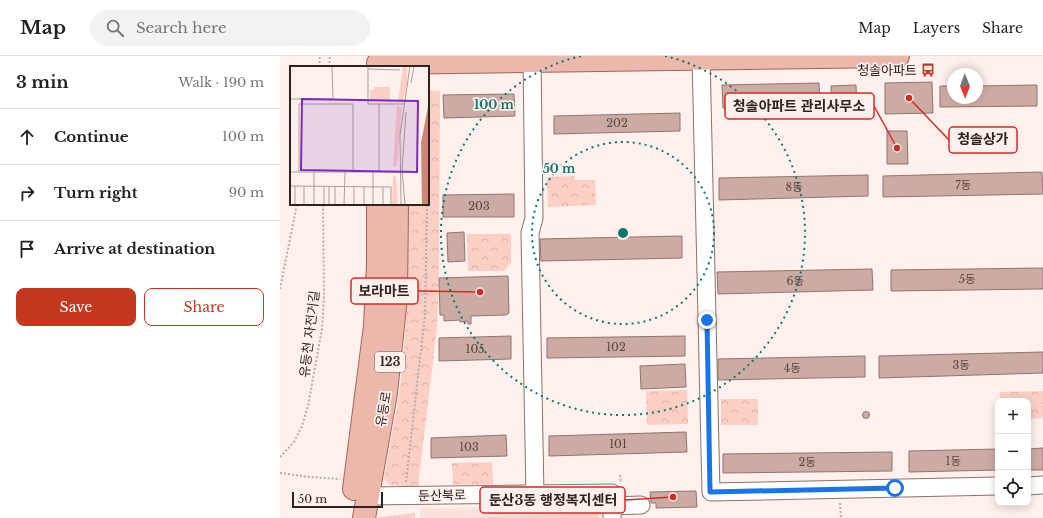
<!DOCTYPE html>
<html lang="en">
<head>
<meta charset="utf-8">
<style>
	body { margin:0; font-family:"Libre Baskerville","Noto Sans KR",serif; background:#f2f2f2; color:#222 }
	.controls { position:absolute; right:12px; bottom:12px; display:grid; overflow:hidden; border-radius:8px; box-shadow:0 2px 10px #0003 }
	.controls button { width:36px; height:36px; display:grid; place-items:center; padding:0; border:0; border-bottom:1px solid #e0e0e0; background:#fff; color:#222; font:20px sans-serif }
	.compass { position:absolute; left:667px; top:12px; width:36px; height:36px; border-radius:50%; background:#fff; box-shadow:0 2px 10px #0003; rotate:179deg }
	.scale { position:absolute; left:12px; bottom:10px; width:91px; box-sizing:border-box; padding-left:4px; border:2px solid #2f2320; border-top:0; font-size:11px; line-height:14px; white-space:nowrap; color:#2f2320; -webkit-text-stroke:3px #fef0ed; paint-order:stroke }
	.stop { position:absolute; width:12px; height:12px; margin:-9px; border:3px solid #1a73e8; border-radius:50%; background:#fff }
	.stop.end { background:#1a73e8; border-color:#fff; box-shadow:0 1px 4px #0008 }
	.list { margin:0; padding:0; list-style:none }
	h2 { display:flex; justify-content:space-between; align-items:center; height:52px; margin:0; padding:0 16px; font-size:17px }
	h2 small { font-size:13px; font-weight:400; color:#767676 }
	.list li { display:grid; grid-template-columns:26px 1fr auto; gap:12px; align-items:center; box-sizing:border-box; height:56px; padding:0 16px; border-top:1px solid #e0e0e0 }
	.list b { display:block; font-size:15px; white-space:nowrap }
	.list em { font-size:13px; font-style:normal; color:#767676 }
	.actions { display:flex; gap:8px; padding:12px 16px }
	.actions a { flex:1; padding:9px 0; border:1px solid #c3381e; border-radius:8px; text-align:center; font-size:14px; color:#c3381e }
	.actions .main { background:#c3381e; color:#fff }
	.icon { flex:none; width:22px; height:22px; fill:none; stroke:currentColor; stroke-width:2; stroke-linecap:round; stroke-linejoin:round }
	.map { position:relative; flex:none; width:763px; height:462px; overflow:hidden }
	header { display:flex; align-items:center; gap:24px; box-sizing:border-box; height:56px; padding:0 20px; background:#fff; border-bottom:1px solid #e0e0e0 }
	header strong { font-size:19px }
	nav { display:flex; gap:22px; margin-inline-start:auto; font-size:14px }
	.search { width:280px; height:36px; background:#f2f2f2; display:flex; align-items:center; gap:10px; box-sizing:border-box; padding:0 14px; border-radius:22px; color:#767676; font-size:15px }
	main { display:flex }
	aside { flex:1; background:#fff }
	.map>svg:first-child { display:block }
</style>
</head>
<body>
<header>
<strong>Map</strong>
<div class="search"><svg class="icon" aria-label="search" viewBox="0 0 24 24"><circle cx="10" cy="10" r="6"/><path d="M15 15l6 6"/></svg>Search here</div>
<nav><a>Map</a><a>Layers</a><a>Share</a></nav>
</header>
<main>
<aside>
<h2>3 min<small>Walk · 190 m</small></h2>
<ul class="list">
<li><svg class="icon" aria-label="ahead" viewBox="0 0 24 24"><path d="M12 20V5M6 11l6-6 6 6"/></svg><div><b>Continue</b></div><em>100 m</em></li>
<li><svg class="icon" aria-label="right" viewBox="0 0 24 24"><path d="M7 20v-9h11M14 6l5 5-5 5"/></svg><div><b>Turn right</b></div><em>90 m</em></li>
<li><svg class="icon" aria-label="arrive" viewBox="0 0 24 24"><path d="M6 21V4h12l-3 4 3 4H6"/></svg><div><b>Arrive at destination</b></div></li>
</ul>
<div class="actions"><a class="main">Save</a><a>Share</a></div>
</aside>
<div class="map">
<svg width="763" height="462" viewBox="0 0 763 462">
	<defs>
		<pattern id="park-crowns" width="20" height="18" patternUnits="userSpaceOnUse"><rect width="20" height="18" fill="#fccfc5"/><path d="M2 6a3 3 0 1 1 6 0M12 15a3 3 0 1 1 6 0" fill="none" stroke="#d8b1a9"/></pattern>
	</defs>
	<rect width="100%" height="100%" fill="#fef0ed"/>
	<path fill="#fce2dc" d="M325,451V462H140L141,452Z"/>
	<g fill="url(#park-crowns)">
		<path d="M148,34L160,35L159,219L157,271L138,431L110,429L104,423C110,387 118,351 122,315C128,259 128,204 128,148H148Z"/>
		<path d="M294,120L295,124H315L316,149L268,151L267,121Z"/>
		<path d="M187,178H231V207L224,215H188Z"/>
		<path d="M407,334L408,368L367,369L366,335Z"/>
		<path d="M763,335V362L748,363V345H720V336Z"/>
		<rect x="441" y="343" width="37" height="26"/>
		<path d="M212,406L213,428L173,429L172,407Z"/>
		<path d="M135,457V462H97L98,461Z"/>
	</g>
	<path fill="#fccfc5" d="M318,457V462H184Z"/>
	<g fill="#ccaba4" stroke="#92736c">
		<path d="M652,26L653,57L605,58V27Z"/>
		<path d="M539,27L540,51L443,52L442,29Z"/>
		<path d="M576,29L577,57L552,58L551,30Z"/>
		<path d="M757,29V50L660,51V30H673V42H697V30Z"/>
		<path d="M234,38L235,60L164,62L163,39Z"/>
		<path d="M400,57V75L274,78V60Z"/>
		<path d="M607,75H627L628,108H607Z"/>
		<path d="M762,116L763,138L603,141V120Z"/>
		<path d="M588,119V140L439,144V122Z"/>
		<path d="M234,138V161H163V139Z"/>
		<path d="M184,176L185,205L168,206L167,177Z"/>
		<path d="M402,180V202L261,205L260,183Z"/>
		<path d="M763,212V233L611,235V214Z"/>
		<path d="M592,213L593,234L438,238L437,216Z"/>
		<path d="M228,220L229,257L226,259L191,260V268H188V265L180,266V264L164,265V259H160L159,222Z"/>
		<path d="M231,280V303L159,305V282Z"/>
		<path d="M405,280V300L267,302V282Z"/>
		<path d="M763,296V317L599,322V300Z"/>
		<path d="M585,300V321L438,324V303Z"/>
		<path d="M405,308L406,331L361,333L360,310Z"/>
		<circle cx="586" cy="359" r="3.5"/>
		<path d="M406,376L407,396L269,400V380Z"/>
		<path d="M226,379L227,400L151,402V382Z"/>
		<path d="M763,392V414H748V393Z"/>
		<path d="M718,393V414L629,416V395Z"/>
		<path d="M612,396V415L443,417V398Z"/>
		<path d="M416,435L417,451L376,452V447H371L370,436Z"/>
	</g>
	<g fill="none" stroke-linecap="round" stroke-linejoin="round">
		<g stroke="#8e7069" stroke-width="19">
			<g id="minor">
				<path d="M252,0L254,162L250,177L255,438"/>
				<path d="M421,0L431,436L718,430"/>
				<path d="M748,430L763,429"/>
				<path d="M87,440L332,437V462"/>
				<path d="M332,450L361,449"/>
			</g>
		</g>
		<g stroke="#a16557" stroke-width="24">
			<g id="major">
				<path d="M98,7L618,0"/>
				<path d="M74,433L95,270L98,208V148"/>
				<path d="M84,462L106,337L116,241L117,148"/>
			</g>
		</g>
		<g stroke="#b9aba8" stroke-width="2" stroke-dasharray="2 2" stroke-linecap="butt">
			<path d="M39,11L40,0"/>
			<path d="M49,11L50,0"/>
			<path d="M0,233L17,148"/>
			<path d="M0,401L14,386L22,370L28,350L42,273L44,241L43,148"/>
			<path d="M0,417L29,421L60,423"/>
			<path d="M340,419L341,426"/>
			<path d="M126,426L145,259L147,148"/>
			<path d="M560,447L561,462"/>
		</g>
		<use href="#minor" stroke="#fff" stroke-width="17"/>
		<use href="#major" stroke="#ecb8ac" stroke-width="22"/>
	</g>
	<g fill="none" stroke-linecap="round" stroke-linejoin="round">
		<path stroke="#1a73e8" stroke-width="5" d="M427,264L430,436L615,432"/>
	</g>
	<g fill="none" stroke="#0f766e" stroke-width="2" stroke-dasharray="2 4">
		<circle cx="343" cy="177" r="91"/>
		<path d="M385 0A182 182 0 1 1 301 0"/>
	</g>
	<defs>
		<g id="bus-bare" transform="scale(1.08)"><path d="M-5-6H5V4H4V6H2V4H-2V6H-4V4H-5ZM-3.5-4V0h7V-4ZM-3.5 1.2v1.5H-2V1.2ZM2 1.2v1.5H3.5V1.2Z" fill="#c3381e" stroke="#fef0ed" stroke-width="2.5" paint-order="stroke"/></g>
	</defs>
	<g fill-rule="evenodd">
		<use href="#bus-bare" x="648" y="14"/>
	</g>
	<g text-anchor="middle" stroke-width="3.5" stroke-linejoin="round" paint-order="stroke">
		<g font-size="11" fill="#564541">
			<text x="337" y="71">202</text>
			<text x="683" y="133">7동</text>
			<text x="514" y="135">8동</text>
			<text x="199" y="154">203</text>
			<text x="687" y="227">5동</text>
			<text x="515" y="229">6동</text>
			<text x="336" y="295">102</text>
			<text x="195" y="297">105</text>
			<text x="681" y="313">3동</text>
			<text x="512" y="316">4동</text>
			<text x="338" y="392">101</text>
			<text x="189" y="395">103</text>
			<text x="673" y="409">1동</text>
			<text x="527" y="410">2동</text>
		</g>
		<rect fill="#fef0ed" stroke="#6d605e" stroke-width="1" x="95" y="296" width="30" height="20" rx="3"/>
		<g font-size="12" font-weight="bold" fill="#2f2320">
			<text x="110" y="310">123</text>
		</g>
		<g font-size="13" fill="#2f2320" stroke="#fef0ed" text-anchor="end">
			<text x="637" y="19">청솔아파트</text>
		</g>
		<g font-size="13" fill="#2f2320" stroke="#fef0ed">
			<text transform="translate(29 278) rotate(-83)" y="5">유등천 자전거길</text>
			<text transform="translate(103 353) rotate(-80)" y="5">유등로</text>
			<text transform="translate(162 439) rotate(-1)" y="5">둔산북로</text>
		</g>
	</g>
	<g transform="translate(10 10)">
		<rect width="139" height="139" fill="#fef0ed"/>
		<path d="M113,0H117V18L113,35L108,36ZM107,40L112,41L107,100H103ZM103,109L106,111L108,139H102Z" fill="#fccfc5"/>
		<path d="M84,21H100V35H80V24H84Z" fill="#fccfc5"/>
		<path d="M139,35V139H132L131,77Z" fill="#cf8676"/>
		<path fill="none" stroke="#ab9e9b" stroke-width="1" d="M78,0V38H115M78,3L110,4M121,17L124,0M0,33H43L42,0M83,104V139M0,106H112M9,106V38H63V106M89,106V38M0,120L101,121V139M14,120V139M74,121V139M5,139V120M24,139V106M34,139V120M39,139V121M45,139V121M54,139L55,106M64,139V121M93,139V121M111,139L110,69L120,0M115,139L112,104L116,46"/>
		<path fill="#7b2cbf" fill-opacity="0.15" stroke="#7b2cbf" stroke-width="2" d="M12,33L128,35L127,106L11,104Z"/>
		<rect width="139" height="139" fill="none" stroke="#2f2320" stroke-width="2"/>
	</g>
	<circle cx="343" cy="177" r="6" fill="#0f766e" stroke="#fef0ed" stroke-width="2"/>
	<g font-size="12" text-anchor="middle" font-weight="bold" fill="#0f766e" stroke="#fef0ed" stroke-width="3.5" stroke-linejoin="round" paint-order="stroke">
		<text x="214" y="53">100 m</text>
		<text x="279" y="117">50 m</text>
	</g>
	<path fill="none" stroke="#d62828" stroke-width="1.5" d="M617 92L594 50M629 42L669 84M200 236L138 235M393 441L345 444"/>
	<g fill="#d62828" stroke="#fef0ed" stroke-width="1.5">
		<circle cx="617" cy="92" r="4"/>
		<circle cx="629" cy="42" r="4"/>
		<circle cx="200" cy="236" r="4"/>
		<circle cx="393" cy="441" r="4"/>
	</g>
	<g fill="#fef0ed" stroke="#d62828" stroke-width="1.5">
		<rect x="445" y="37" width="149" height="26" rx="4"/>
		<rect x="669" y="71" width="68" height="26" rx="4"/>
		<rect x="71" y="222" width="67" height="26" rx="4"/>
		<rect x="200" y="431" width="145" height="26" rx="4"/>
	</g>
	<g font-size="14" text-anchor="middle" font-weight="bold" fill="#2f2320">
		<text x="519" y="55">청솔아파트 관리사무소</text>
		<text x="703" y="88">청솔상가</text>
		<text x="104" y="240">보라마트</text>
		<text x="273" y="449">둔산3동 행정복지센터</text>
	</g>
</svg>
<div class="controls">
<button>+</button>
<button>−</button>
<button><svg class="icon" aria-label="locate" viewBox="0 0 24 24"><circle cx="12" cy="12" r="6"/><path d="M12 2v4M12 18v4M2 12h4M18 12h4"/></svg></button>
</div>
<svg class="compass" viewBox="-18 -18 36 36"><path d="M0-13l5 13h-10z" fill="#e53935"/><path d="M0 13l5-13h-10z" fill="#767676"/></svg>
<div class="scale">50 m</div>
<div class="stop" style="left:615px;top:432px"></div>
<div class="stop end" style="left:427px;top:264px"></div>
</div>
</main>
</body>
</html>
